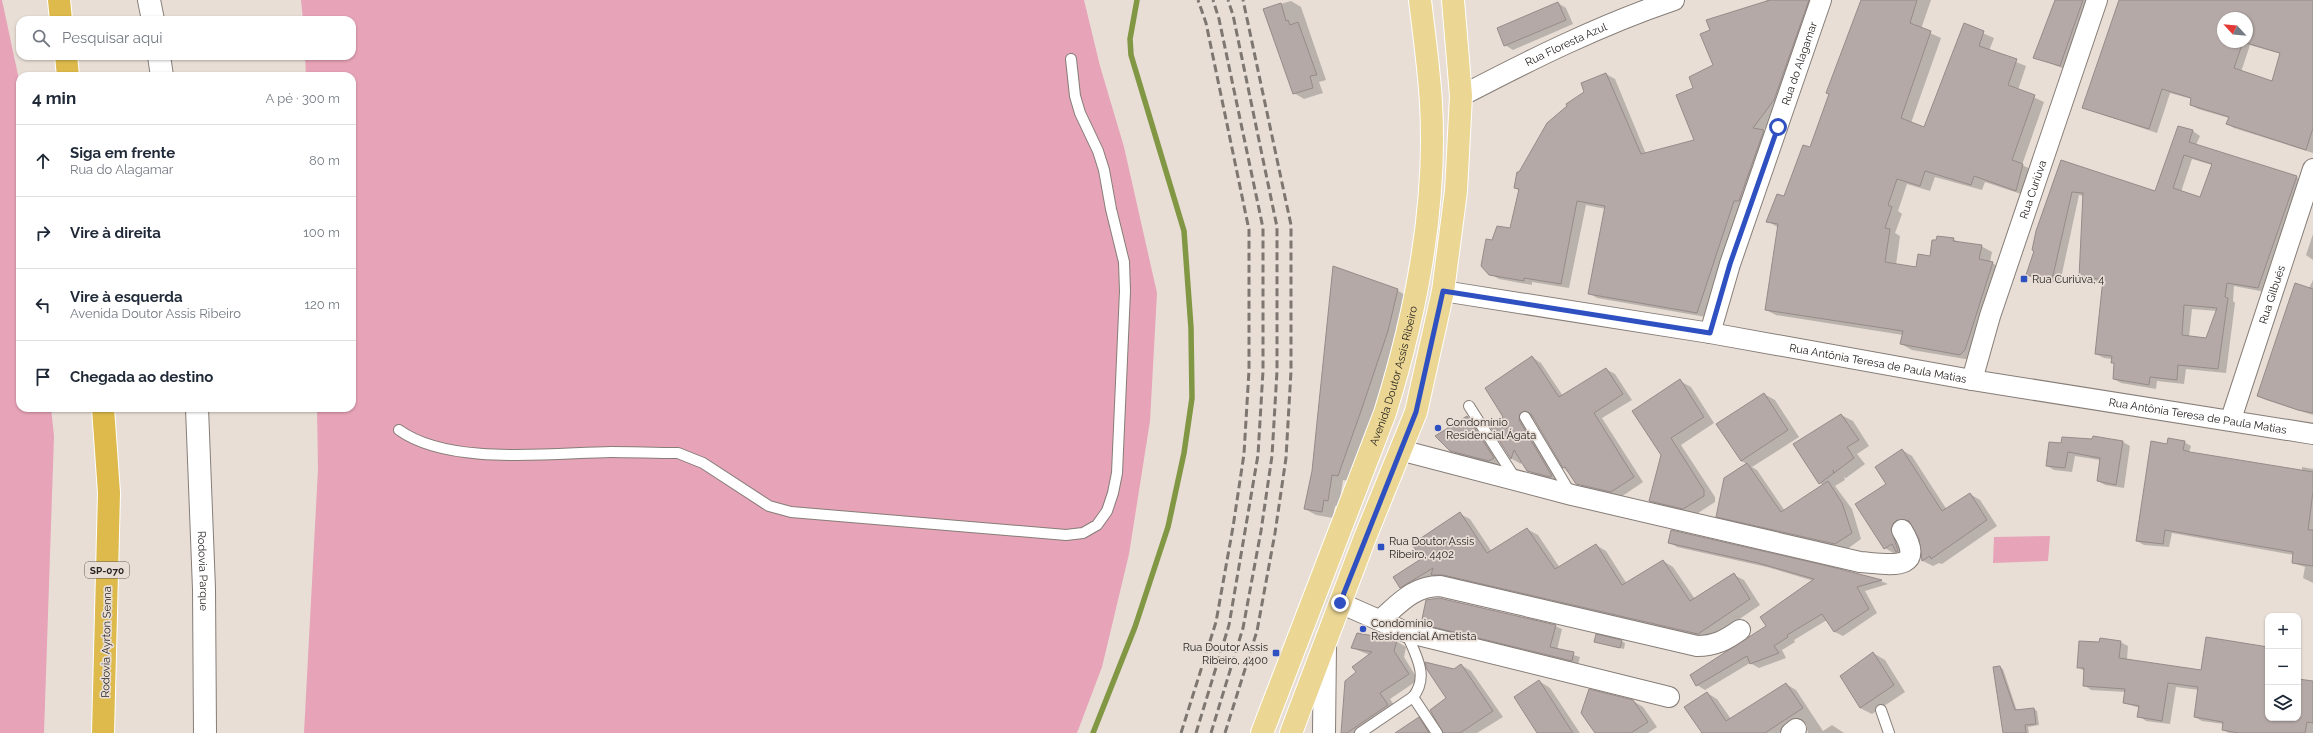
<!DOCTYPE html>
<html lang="pt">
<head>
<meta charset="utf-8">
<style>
	body { margin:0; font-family:Raleway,sans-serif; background:#f2f2f3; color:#1f2937 }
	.controls { position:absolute; right:12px; bottom:12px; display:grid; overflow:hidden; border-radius:8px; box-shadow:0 1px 3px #0004 }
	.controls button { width:36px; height:36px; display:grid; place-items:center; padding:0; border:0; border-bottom:1px solid #e0e1e3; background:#fff; color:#1f2937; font:20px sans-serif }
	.compass { position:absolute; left:2217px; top:12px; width:36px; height:36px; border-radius:50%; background:#fff; box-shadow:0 1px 3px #0004; rotate:296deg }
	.stop { position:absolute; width:12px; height:12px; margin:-9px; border:3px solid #2f50c1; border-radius:50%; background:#fff }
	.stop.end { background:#2f50c1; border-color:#fff; box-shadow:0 1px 4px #0008 }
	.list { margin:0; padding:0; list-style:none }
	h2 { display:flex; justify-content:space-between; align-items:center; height:52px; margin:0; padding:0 16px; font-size:17px }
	h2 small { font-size:13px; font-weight:400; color:#747a83 }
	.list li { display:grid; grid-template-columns:26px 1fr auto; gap:12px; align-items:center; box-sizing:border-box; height:72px; padding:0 16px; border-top:1px solid #e0e1e3 }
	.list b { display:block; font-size:15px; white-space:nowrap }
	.list p { margin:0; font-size:13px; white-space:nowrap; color:#747a83 }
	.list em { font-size:13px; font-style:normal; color:#747a83 }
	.icon { flex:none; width:22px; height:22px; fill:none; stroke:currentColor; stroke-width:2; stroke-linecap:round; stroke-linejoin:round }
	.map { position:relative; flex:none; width:2313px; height:733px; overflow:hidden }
	.search { position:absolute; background:#fff; box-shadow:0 1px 3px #0004; left:16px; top:16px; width:340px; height:44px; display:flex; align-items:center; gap:10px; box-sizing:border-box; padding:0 14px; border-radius:12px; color:#747a83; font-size:15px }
	.panel { position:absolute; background:#fff; box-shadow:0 1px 3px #0004; left:16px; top:72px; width:340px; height:340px; border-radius:12px }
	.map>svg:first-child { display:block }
</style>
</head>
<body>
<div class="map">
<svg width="2313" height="733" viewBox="0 0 2313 733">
	<rect width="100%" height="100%" fill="#e8ded6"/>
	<g fill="#e7a3b8">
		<path d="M0,0H2L18,75L20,97V408H51L54,436L44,733H0Z"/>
		<path d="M301,0H1084L1100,66L1124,147L1157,293L1150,421L1129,554L1102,667L1077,733H304L318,469L317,408H352V76H306L305,56H352V20H303Z"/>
		<path d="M2050,536L2048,561L1993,563L1994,537Z"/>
	</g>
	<g fill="#0003" fill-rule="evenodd">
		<path d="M1766,0H1819L1783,105L1763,131L1772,136L1706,317L1597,298L1589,293L1606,209L1586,205L1569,288L1532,282V285L1499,279L1490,274L1493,241L1511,229L1520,191L1515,188L1519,173L1586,92L1606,74L1615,79L1646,154L1695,141V88L1766,2Z"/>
		<path d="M1862,0H1931L1921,29L1941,38L1911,123L1925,128L1964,25L1994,38L1989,51L2026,66L2018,90L2044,102L2022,165L2033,170L2027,196L1985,182L1982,190L1935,177L1930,191L1907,184L1898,211L1902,214L1895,233L1900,236L1896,265L1917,269L1953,239L1960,243L1981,246L1992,252L1990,262L2003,269L1971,360L1912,350L1901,344L1903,335L1776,315L1766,310L1779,228L1767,221L1785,197L1810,149Z"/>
		<path d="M2056,0H2092L2067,70L2035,57Z"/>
		<path d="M2121,0H2313V153L2234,128L2227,124L2229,118L2198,109L2191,105L2192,99L2170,93L2157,133L2083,108ZM2223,18H2247V42H2223ZM2250,45L2281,54L2273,82L2241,72Z"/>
		<path d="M1291,1L1301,7L1326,80L1319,82L1323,93L1304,99L1294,93L1264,9Z"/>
		<path d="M1558,3L1566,8L1573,24L1513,50L1505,45Z"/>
		<path d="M2193,131L2200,136L2196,145L2296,177L2304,181L2265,292L2234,286L2233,301L2235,303L2226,373L2186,369L2184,384L2157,381L2156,389L2121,383L2114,379L2115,364L2112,362V359L2104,358L2096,354L2103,282H2087L2080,277L2084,196L2079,195L2060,283L2035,279L2027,275L2062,161L2156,193ZM2192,159L2212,165L2200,198L2181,192ZM2192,309L2217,311L2207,339L2189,337Z"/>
		<path d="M2313,234V260L2306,255Z"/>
		<path d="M2313,280V415L2266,400L2258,396Z"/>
		<path d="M1397,290L1408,297L1399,337L1350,481L1343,480L1339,506H1335L1333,518L1316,515L1305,509Z"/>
		<path d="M1532,357L1541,363L1563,396L1606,369L1615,374L1632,400L1602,418L1643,482L1621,497L1586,489L1577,483L1564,468L1533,416L1529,419L1560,482L1538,476L1528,471L1522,461L1521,464L1512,459L1491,427L1505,418Z"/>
		<path d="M1680,381L1691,387L1714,423L1681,445L1715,497V502L1695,515L1661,507L1650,501Z"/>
		<path d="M1764,394L1775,400L1799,437L1752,467L1757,470L1785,511L1823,485L1820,483L1841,415L1853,421L1869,446L1857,454L1865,464L1846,478L1844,477L1845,480L1835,486L1852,509L1861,539L1846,550L1727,522L1717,516L1747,464L1741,461Z"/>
		<path d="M1467,417L1474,421L1501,462L1497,465L1458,455L1451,450Z"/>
		<path d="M2093,440L2123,442L2130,446L2124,488L2105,485L2098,481L2100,460L2075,456L2072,472L2054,470L2047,466L2062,444Z"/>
		<path d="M2184,442L2191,446L2189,453L2293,471L2302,470V467L2313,469V583L2303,578L2305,567L2293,563L2294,555L2172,533L2169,547L2144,545L2137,541L2168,445Z"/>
		<path d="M1902,450L1912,456L1947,510L1970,494L1980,500L1997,526L1942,564L1939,563L1933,566L1923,561L1920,538L1913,524L1907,525V557L1898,552L1895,554L1885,548L1888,485Z"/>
		<path d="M1460,514L1470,519L1492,552L1527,529L1538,535L1560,568L1596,545L1606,551L1627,584L1663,561L1673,567L1695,599L1734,575L1744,580L1760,605L1709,640L1454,580L1411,593L1401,587Z"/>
		<path d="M1672,531L1881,581L1888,584L1865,591L1877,613L1843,636L1835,632L1827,620L1794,640L1795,642L1782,650L1786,658L1759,668L1750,663L1705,690L1697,685L1768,627L1814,581L1767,567L1677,547L1669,542Z"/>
		<path d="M1422,623L1555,626L1562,629L1557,650L1580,657L1578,664L1428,627Z"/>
		<path d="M1396,641L1406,647L1404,657L1418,680L1390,699L1398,711L1367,733H1342L1358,673L1370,655L1352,648Z"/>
		<path d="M1621,641L1625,643L1624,649L1596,642Z"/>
		<path d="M2120,642L2128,646L2127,660L2202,671L2268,675V718H2298V680L2313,682V733H2229L2223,730L2224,724L2202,721L2195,717L2199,690L2176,687L2170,724L2146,721L2139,716L2140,708L2124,703L2126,692L2091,690L2084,685V671L2078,667L2100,644Z"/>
		<path d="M1873,653L1885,660L1905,692L1872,714L1860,708Z"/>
		<path d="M1461,665L1471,671L1503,717L1477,733H1443L1454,670Z"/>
		<path d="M1999,667L2003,669L2017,711L2034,709L2037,711L2039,725L2028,727L2029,733H2004L1994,668Z"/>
		<path d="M1539,681L1550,688L1580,733H1539Z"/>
		<path d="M1786,684L1796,690L1823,731L1832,725L1844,733H1808L1806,724L1799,725L1791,733H1700L1703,732L1707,693L1717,699L1731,719Z"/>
		<path d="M1633,701L1643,707L1657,727L1648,733H1595Z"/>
		<path d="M1419,718L1429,724L1435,733H1404Z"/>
	</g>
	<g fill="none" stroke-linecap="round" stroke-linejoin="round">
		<path stroke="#819743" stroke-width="5.5" d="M1093,733L1135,627L1168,527L1184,453L1192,398L1191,328L1184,231L1131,55L1130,39L1137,0"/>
	</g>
	<g fill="#b5a9a7" stroke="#978b89" fill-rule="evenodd">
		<path d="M1770,0H1809L1774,100L1753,128L1764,130L1739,201H1734L1697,313L1588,294L1605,206L1577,201L1561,284L1524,278V281L1489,275L1481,266L1486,239L1492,240L1497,226L1510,228L1519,189L1514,188L1517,172H1519L1547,123L1567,106L1566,104L1584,92L1581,83L1606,73L1641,154L1694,140L1676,95L1693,88L1689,77L1713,65L1700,34L1710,30L1706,20Z"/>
		<path d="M1861,0H1917L1910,23L1931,31L1901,118L1924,127L1964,23L1984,31L1979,46L2017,59L2008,85L2035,95L2012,160L2023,164L2016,191L1974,176L1971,185L1925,171L1920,186L1897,179L1888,205L1892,207L1885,228L1890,229L1885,262L1916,267L1918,254L1930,256L1932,240H1936L1937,236L1954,238L1953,241L1982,245L1979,259L1993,262L1965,350L1960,355L1900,344L1903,331L1765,310L1778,224L1766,222L1777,194L1784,196L1803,145L1810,147L1829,94L1826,93Z"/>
		<path d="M2055,0H2083L2060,66L2033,58Z"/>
		<path d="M2119,0H2313V128L2306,150L2226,124L2229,117L2190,105L2191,98L2162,89L2149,129L2082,108ZM2223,18H2247V42H2243L2280,53L2272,81L2234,68L2243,42H2223Z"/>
		<path d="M1558,2L1566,20L1504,46L1497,28Z"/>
		<path d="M1281,3L1286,21L1288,20L1290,25L1298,22L1317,75L1310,76L1313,88L1293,94L1263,9Z"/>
		<path d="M2178,126L2193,130L2189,142L2297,176L2258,288L2227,283L2225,297L2228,298L2218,369L2178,365L2177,380L2150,377L2149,385L2113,379L2114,363H2111L2112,356L2095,354L2103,279L2079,278L2083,193L2072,192L2052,280L2026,275L2034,251L2032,250L2036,231L2061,160L2155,191ZM2184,155L2212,164L2200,197L2173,188ZM2184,305L2217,308L2206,338L2182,335Z"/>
		<path d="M1333,266L1398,289L1388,331L1361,411L1338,476L1332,475L1328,501L1324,500L1322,512L1304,509L1312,471Z"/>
		<path d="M2295,283L2313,289V413L2298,410L2257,396Z"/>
		<path d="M1532,356L1559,397L1606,368L1623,394L1594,413L1634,477L1611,492L1576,484L1565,467L1563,468L1531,414L1525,411L1520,414L1519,420L1552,476L1550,477L1527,471L1514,450L1511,459L1490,426L1503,417L1485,388Z"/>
		<path d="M1680,379L1704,417L1671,438L1704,490V496L1683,509L1649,501L1661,455L1632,411Z"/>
		<path d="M1764,393L1788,430L1741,461L1716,424Z"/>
		<path d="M1841,414L1859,440L1847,447L1854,458L1834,473L1833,470L1834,473L1819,484L1793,444Z"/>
		<path d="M1467,416L1494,458L1489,461L1450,451L1435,436Z"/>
		<path d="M2093,436L2123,441L2116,485L2097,481L2100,458L2068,452L2065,468L2046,466L2049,442L2061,443L2062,437L2092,439Z"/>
		<path d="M2168,438L2185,441L2183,450L2190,452L2313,472V492L2308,530H2313V566L2292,563L2293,552L2165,530L2163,544L2136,541L2151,441L2167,444Z"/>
		<path d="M1902,449L1942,511L1970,493L1987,520L1931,559L1930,556L1922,561L1919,539L1909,521L1897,520L1891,529L1898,551L1896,552L1892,544L1884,549L1855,504L1886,484L1875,467Z"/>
		<path d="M1747,463L1781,512L1828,481L1842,503L1852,533L1835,544L1716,517L1724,478Z"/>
		<path d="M1460,512L1487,553L1527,528L1555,569L1596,544L1622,585L1663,560L1690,601L1734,573L1750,599L1698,634L1443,575H1431L1433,568L1400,588L1393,577L1421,559L1412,544Z"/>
		<path d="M1671,530L1828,566L1882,580L1857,587L1869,609L1834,632L1822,614L1787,635L1788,637L1774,646L1779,653L1750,664L1747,656L1696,686L1690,675L1766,626L1760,617L1814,579L1758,563L1668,543Z"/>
		<path d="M1439,598L1556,625L1550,647L1574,652L1572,661L1421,624L1426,600Z"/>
		<path d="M1357,633L1397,640L1394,651L1409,674L1380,693L1388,705L1347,733H1341L1345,681L1356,672L1352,667L1372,652L1351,648Z"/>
		<path d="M1596,634L1622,640L1620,648L1594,642Z"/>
		<path d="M2206,637L2268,647V718H2298V679L2313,681V723L2307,722L2305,733H2239L2222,730L2223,722L2194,717L2198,687L2168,683L2162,721L2137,717L2139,706L2123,703L2125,689L2083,686L2084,668H2077L2079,641L2099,642L2100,638L2121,641L2119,658L2201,670Z"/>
		<path d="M1873,652L1894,685L1860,708L1840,676Z"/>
		<path d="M1425,662L1454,669L1461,664L1493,711L1460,733H1443L1430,710L1446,698L1426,668Z"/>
		<path d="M2000,666L2015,710L2034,708L2036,724L2025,725L2026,733H2003L1993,667Z"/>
		<path d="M1539,680L1573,733H1537L1514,697Z"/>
		<path d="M1786,683L1803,708L1765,733H1702L1684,707L1707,692L1726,721Z"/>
		<path d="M1589,689L1633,700L1648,722L1631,733H1595L1581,713Z"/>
		<path d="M1419,717L1429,733H1395Z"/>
	</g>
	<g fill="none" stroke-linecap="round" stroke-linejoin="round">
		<g stroke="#867d77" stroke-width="12">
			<g id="service">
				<path d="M1469,406L1515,478"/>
				<path d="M1525,417L1571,494"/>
				<path d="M399,430C449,466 550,453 611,452C633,452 655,453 678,453L703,463L769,506L791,512L1066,535L1083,533L1097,525L1107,511L1113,493L1117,473L1125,291L1124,262L1111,209L1104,170L1098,151L1080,113L1075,96L1071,59"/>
				<path d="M1413,697L1437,733"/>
				<path d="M1881,710L1889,733"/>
				<path d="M1360,733L1413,697C1430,676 1415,654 1406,632"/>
			</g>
		</g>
		<g stroke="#867d77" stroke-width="22">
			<g id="minor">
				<path id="s1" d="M1461,96C1530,60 1600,25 1674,0"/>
				<path id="s2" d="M1443,291L1710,333L1972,380L2313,434"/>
				<path id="s3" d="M1710,333L1730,264L1821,0"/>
				<path id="s4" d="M1972,380L1990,316L2097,0"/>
				<path id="s5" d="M2231,419L2313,169"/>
				<path d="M1400,450L1572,495L1860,562C1888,564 1928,573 1902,530"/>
				<path d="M1340,603L1406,632L1669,697"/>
				<path d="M1380,620C1399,604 1413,586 1440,586L1697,646C1715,646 1726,640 1740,630"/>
				<path d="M1791,733L1796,729"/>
			</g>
		</g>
		<g stroke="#867d77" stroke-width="24">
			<g id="tertiary">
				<path d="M149,0L153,20"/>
				<path d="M159,56L162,76"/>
				<path id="s6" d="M197,408L204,589L205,733"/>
				<path d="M1324,733L1325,644"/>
			</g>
		</g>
		<g stroke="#fff" stroke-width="24">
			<g id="primary">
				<path id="s7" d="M1262,733L1385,413C1416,314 1437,207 1431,103C1429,68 1424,34 1420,0"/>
				<path d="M1291,733L1364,540L1416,412L1443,291L1456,191L1461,96L1453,0"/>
			</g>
		</g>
		<g stroke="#fff" stroke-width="24">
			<g id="motorway">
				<path d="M59,0L61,20"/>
				<path d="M66,56L68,76"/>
				<path d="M103,408L109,493L103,733"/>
			</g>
		</g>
		<use href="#service" stroke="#fff" stroke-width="10"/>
		<use href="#minor" stroke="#fff" stroke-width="20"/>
		<use href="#tertiary" stroke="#fff" stroke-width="22"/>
		<use href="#primary" stroke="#ebd693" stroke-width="22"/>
		<use href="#motorway" stroke="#ddba4b" stroke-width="22"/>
		<g stroke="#7d7671" stroke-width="3" stroke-dasharray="8 4" stroke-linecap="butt">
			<path d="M1181,733L1216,622L1233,527L1244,454L1249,370V230L1206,23L1198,0"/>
			<path d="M1196,733L1229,625L1258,455L1263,371V228L1219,19L1213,0"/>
			<path d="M1211,733L1243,628L1261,531L1272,456L1277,371V227L1233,15L1228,0"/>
			<path d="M1225,733L1257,631L1275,533L1286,458L1291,371V225L1243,0"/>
		</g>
	</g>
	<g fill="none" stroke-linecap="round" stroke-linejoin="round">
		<path stroke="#2f50c1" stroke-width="5" d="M1340,603L1416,412L1443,291L1710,333L1730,264L1778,127"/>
	</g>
	<g fill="#2f50c1" stroke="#e8ded6" stroke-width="1.5">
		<rect x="2020" y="275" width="8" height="8" rx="2"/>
		<circle cx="1438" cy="428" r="4"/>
		<rect x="1377" y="543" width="8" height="8" rx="2"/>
		<circle cx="1363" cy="629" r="4"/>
		<rect x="1272" y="649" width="8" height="8" rx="2"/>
	</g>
	<g text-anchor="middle" stroke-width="3.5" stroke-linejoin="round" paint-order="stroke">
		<rect fill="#e8ded6" stroke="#615b57" stroke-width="1" x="85" y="562" width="44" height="16" rx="3"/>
		<g font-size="10" font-weight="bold" fill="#272321">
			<text x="107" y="574">SP-070</text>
		</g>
		<g font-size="11" fill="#272321" stroke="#e8ded6">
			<text dy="4" stroke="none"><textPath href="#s1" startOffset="117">Rua Floresta Azul</textPath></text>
			<text dy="4" stroke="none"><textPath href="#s3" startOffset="284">Rua do Alagamar</textPath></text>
			<text dy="4" stroke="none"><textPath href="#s4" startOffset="200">Rua Curiúva</textPath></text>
			<text dy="4" stroke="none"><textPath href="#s5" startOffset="131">Rua Gilbués</textPath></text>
			<text dy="4" stroke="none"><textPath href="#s2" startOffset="441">Rua Antônia Teresa de Paula Matias</textPath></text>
			<text dy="4" stroke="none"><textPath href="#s7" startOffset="381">Avenida Doutor Assis Ribeiro</textPath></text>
			<text dy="4" stroke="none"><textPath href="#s2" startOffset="765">Rua Antônia Teresa de Paula Matias</textPath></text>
			<text dy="4" stroke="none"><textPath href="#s6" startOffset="163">Rodovia Parque</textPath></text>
			<text transform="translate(106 642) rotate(-89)" y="4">Rodovia Ayrton Senna</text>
		</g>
		<g font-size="11" fill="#272321" stroke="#e8ded6" text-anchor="start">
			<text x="2032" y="283">Rua Curiúva, 4</text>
			<text x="1446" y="426">Condomínio<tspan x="1446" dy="13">Residencial Ágata</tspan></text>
			<text x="1389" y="545">Rua Doutor Assis<tspan x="1389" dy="13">Ribeiro, 4402</tspan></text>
			<text x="1371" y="627">Condomínio<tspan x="1371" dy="13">Residencial Ametista</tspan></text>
			<text x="1268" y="651" text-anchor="end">Rua Doutor Assis<tspan x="1268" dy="13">Ribeiro, 4400</tspan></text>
		</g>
	</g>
</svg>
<div class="controls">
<button>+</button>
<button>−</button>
<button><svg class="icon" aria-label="layers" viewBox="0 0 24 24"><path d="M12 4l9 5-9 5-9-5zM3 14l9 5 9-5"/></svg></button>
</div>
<svg class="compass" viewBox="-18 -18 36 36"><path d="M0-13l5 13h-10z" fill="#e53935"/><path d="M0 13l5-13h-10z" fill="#747a83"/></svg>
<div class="stop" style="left:1778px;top:127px"></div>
<div class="stop end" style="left:1340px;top:603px"></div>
<div class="search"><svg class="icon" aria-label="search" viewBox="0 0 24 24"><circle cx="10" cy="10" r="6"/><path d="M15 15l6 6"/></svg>Pesquisar aqui</div>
<section class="panel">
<h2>4 min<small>A pé · 300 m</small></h2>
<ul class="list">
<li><svg class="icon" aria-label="ahead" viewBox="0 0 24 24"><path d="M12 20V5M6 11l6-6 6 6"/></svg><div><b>Siga em frente</b><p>Rua do Alagamar</p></div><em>80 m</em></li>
<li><svg class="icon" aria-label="right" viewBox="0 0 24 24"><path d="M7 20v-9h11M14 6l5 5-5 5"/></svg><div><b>Vire à direita</b></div><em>100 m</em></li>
<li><svg class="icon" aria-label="left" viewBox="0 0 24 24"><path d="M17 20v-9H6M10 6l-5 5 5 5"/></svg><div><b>Vire à esquerda</b><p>Avenida Doutor Assis Ribeiro</p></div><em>120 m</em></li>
<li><svg class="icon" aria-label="arrive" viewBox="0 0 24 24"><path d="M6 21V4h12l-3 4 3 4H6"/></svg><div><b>Chegada ao destino</b></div></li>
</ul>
</section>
</div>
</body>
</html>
